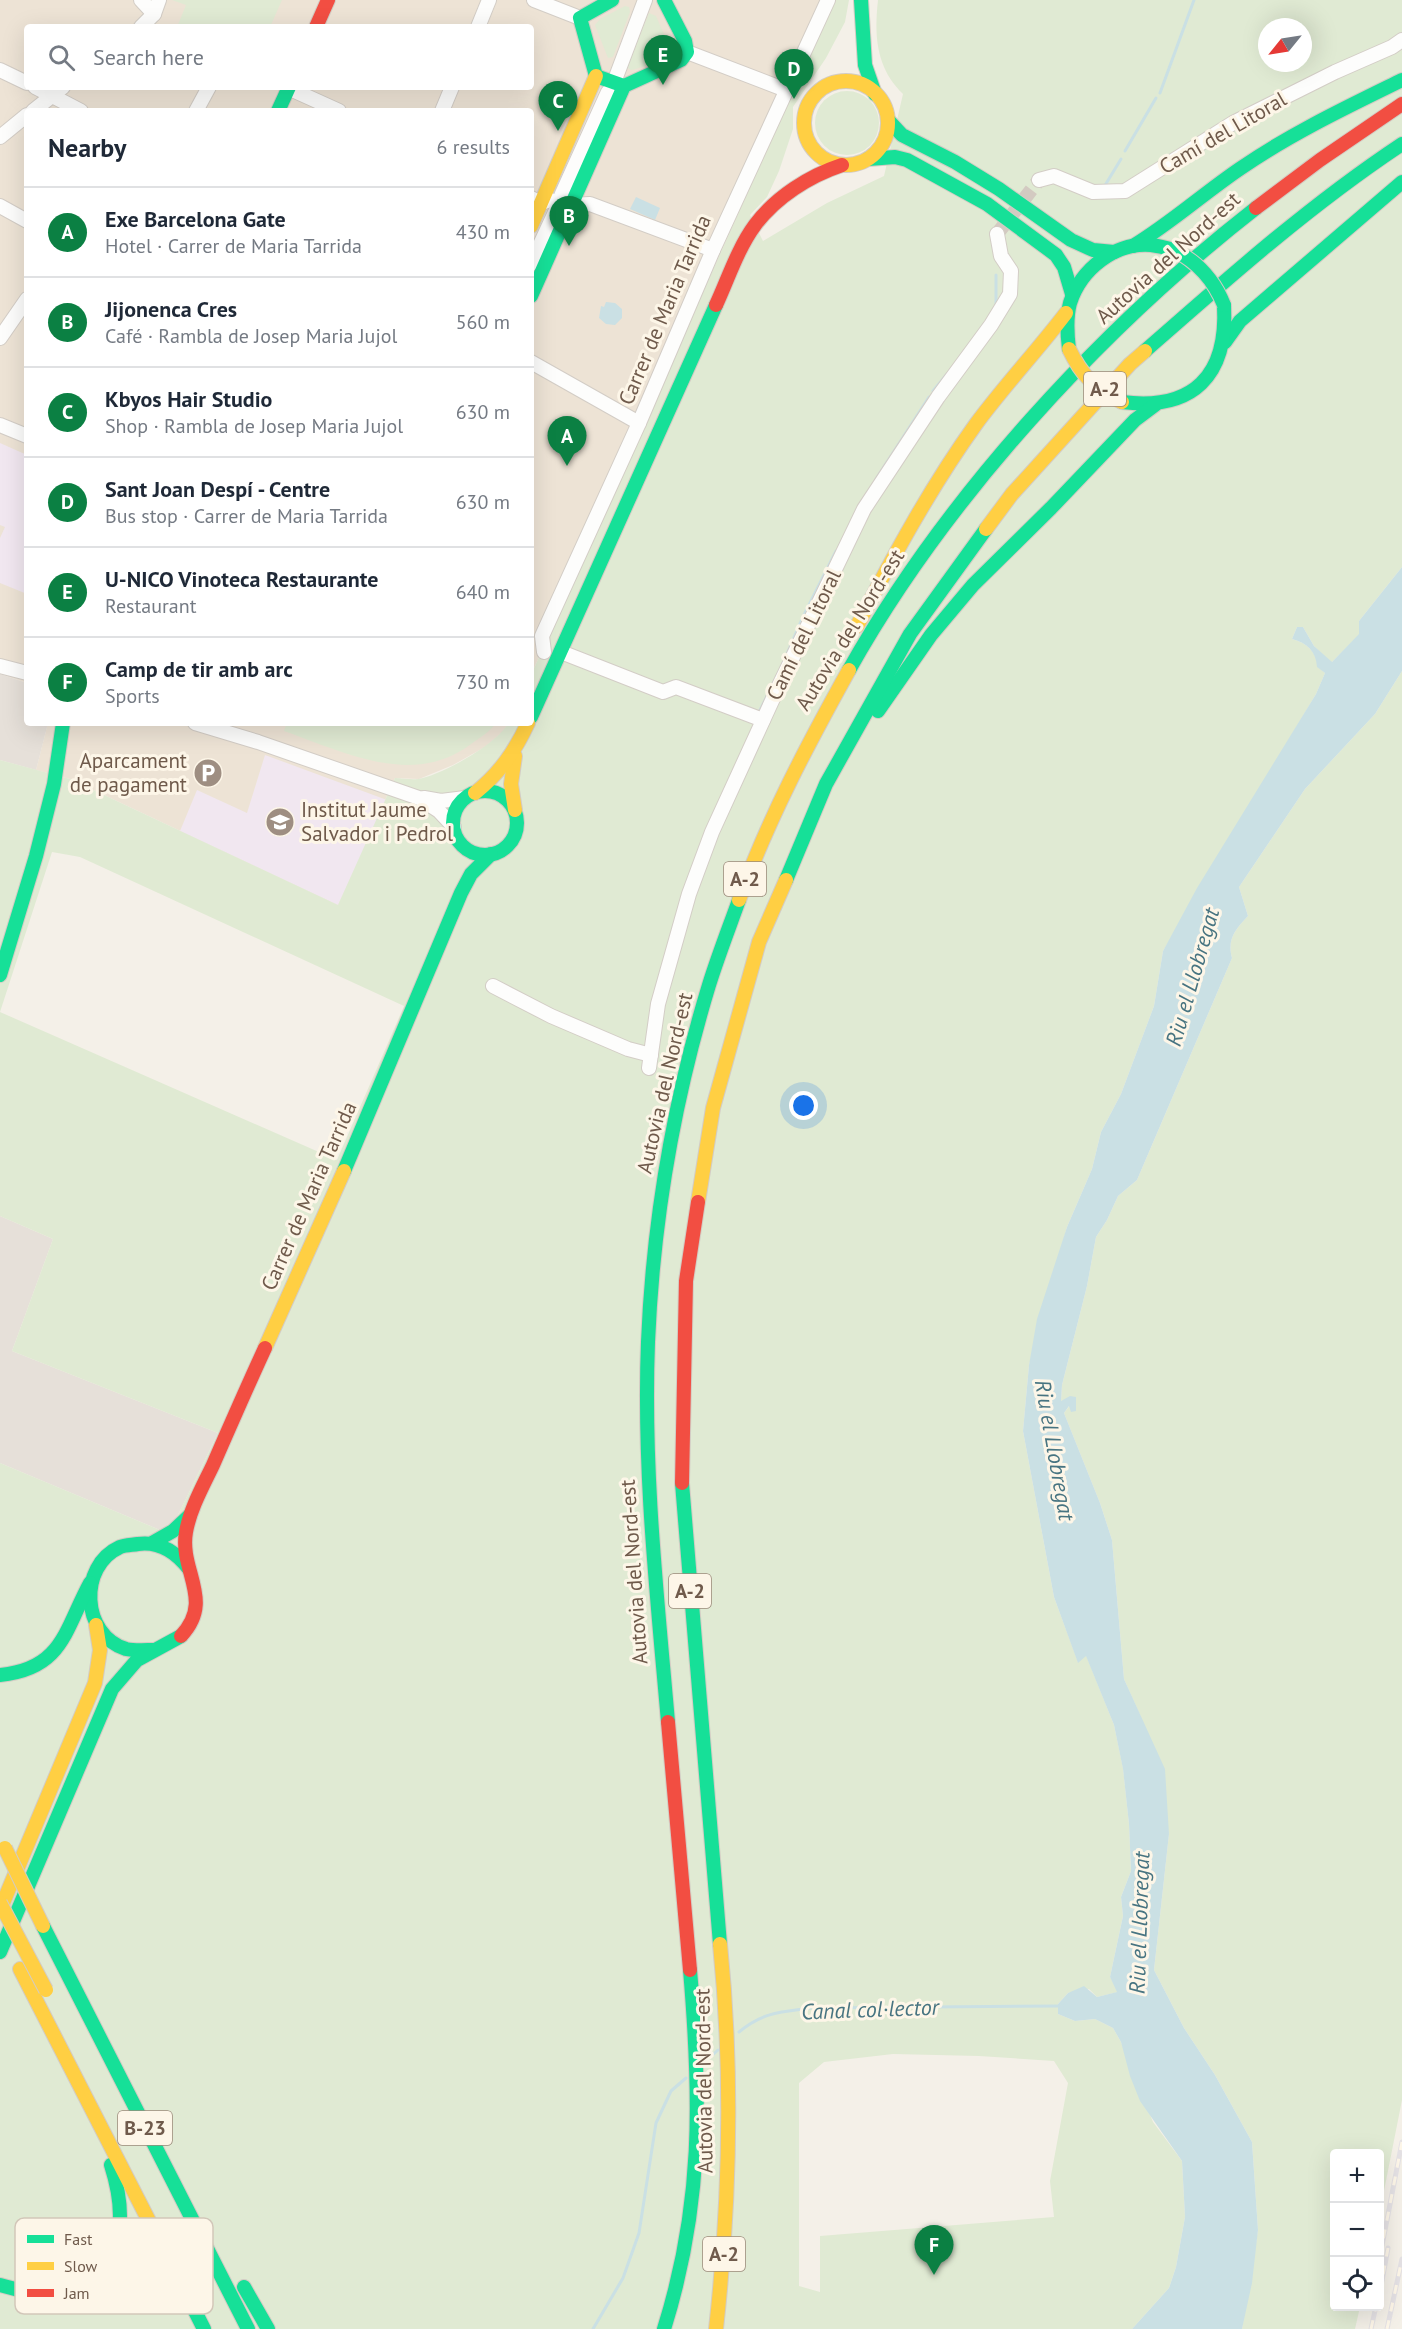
<!DOCTYPE html>
<html lang="en">
<head>
<meta charset="utf-8">
<style>
	body { margin:0; font-family:"PT Sans",sans-serif; background:#f6f6f7; color:#1f2937 }
	.controls { position:absolute; right:18px; bottom:18px; display:grid; overflow:hidden; border-radius:6px; box-shadow:0 6px 24px #0002 }
	.controls button { width:54px; height:54px; display:grid; place-items:center; padding:0; border:0; border-bottom:2px solid #e0e1e3; background:#fff; color:#1f2937; font:30px sans-serif }
	.compass { position:absolute; left:1258px; top:18px; width:54px; height:54px; border-radius:50%; background:#fff; box-shadow:0 6px 24px #0002; rotate:240deg }
	.you { position:absolute; left:804px; top:1106px; width:21px; height:21px; margin:-15px; border:4px solid #fff; border-radius:50%; background:#1a73e8; box-shadow:0 0 0 9px #1a73e833 }
	.badge { display:grid; place-items:center; width:39px; height:39px; border-radius:50%; background:#0b8043; color:#fff; font-size:20px; font-weight:700 }
	.pin { position:absolute; translate:-50% -50px; filter:drop-shadow(0 2px 3px #0008) }
	.pin::after { content:''; position:absolute; top:32px; width:21px; height:18px; background:inherit; clip-path:polygon(0 0,100% 0,50% 100%) }
	.list { margin:0; padding:0; list-style:none }
	h2 { display:flex; justify-content:space-between; align-items:center; height:78px; margin:0; padding:0 24px; font-size:26px }
	h2 small { font-size:20px; font-weight:400; color:#747a83 }
	.list li { display:grid; grid-template-columns:39px 1fr auto; gap:18px; align-items:center; box-sizing:border-box; height:90px; padding:0 24px; border-top:2px solid #e0e1e3 }
	.list b { display:block; font-size:22px; white-space:nowrap }
	.list p { margin:0; font-size:20px; white-space:nowrap; color:#747a83 }
	.list em { font-size:20px; font-style:normal; color:#747a83 }
	.icon { flex:none; width:33px; height:33px; fill:none; stroke:currentColor; stroke-width:2; stroke-linecap:round; stroke-linejoin:round }
	.map { position:relative; flex:none; width:1402px; height:2329px; overflow:hidden }
	.search { position:absolute; background:#fff; box-shadow:0 6px 24px #0002; left:24px; top:24px; width:510px; height:66px; display:flex; align-items:center; gap:15px; box-sizing:border-box; padding:0 21px; border-radius:6px; color:#747a83; font-size:22px }
	.panel { position:absolute; background:#fff; box-shadow:0 6px 24px #0002; left:24px; top:108px; width:510px; height:618px; border-radius:6px }
	.map>svg:first-child { display:block }
</style>
</head>
<body>
<div class="map">
<svg width="1402" height="2329" viewBox="0 0 1402 2329">
	<rect width="100%" height="100%" fill="#f4f0e8"/>
	<g fill="#ede3d5" fill-rule="evenodd">
		<path d="M0,0H834L531,675V111H27V683L0,674ZM27,27H531V87H27Z"/>
		<path d="M48,723H508L504,731L485,747L453,765L419,779L395,778L338,905L70,779L36,770Z"/>
	</g>
	<g fill="#e6e0d9">
		<path d="M0,674L27,683V723H48L36,770L0,760Z"/>
		<path d="M0,1216L53,1239L12,1351L218,1433L176,1519L160,1530L0,1463Z"/>
	</g>
	<g fill="#f1e7f0">
		<path d="M0,443L27,455V594L0,583V538L5,527L0,525Z"/>
		<path d="M265,755L387,800L338,905L180,831L197,790L247,813Z"/>
	</g>
	<g fill="#e0ead3" fill-rule="evenodd">
		<path d="M172,0H282L270,27H177L186,5Z"/>
		<path d="M834,0H849L845,22L826,58L793,107V129L779,171L767,197L750,215L763,241L827,203L884,176L903,94C876,68 874,36 878,0H1402V567L1359,621L1360,634L1331,663L1314,646L1303,627H1297L1292,639C1307,643 1316,651 1318,667L1325,673L1316,694L1163,951L1154,1006L1121,1094L1101,1132L1092,1169L1067,1227L1029,1365L1023,1431L1054,1597L1078,1662L1086,1655L1114,1725L1123,1768L1129,1824L1131,1871L1121,1897L1123,1916L1110,1977L1118,1992L1097,1997L1089,1989L1068,1993L1058,2004V2014L1075,2021L1095,2019L1113,2028L1121,2042L1153,2122L1182,2161L1185,2217L1176,2267L1169,2288L1132,2329H0V1463L160,1530L176,1519L218,1433L12,1351L53,1239L0,1216V760L70,779L338,905L395,778C402,778 411,780 418,779C440,776 499,743 508,723H531V675ZM1267,27H1303V63H1267ZM52,852L80,857L404,1006L337,1160L0,1012ZM893,2054L979,2056L1054,2061L1068,2083L1050,2181L1054,2217L820,2236V2292L799,2286V2083L824,2062Z"/>
		<path d="M625,6L629,7L630,12L613,57L608,58L595,25L600,19Z"/>
		<path d="M649,13L656,16L669,46C668,60 644,67 631,70L628,68V64Z"/>
		<circle cx="847" cy="123" r="32"/>
		<path d="M1402,671V2100L1380,2211V2154H1334V2306L1360,2307L1355,2329H1242L1258,2230L1252,2142L1215,2075L1184,2028L1154,1970L1169,1834L1140,1715L1124,1679L1112,1540L1100,1503L1064,1413L1076,1397L1061,1401L1062,1385L1087,1286L1096,1237L1107,1220L1118,1196L1137,1180L1232,958C1227,939 1235,930 1248,916L1239,887L1305,789L1375,714Z"/>
		<path d="M287,723H496C490,732 479,738 471,744C413,788 344,752 284,731Z"/>
	</g>
	<g fill="#cae0e4">
		<path d="M636,197L660,208L655,220L630,209Z"/>
		<path d="M606,302L615,303L622,309V318L615,325L606,324L599,318L601,306L604,307Z"/>
		<path d="M1402,567V671L1375,714L1305,789L1239,887L1248,916C1235,930 1227,939 1232,958L1137,1180L1118,1196L1107,1220L1096,1237L1087,1286L1062,1385L1061,1401L1070,1396L1076,1397V1411L1071,1412L1069,1406L1064,1413L1100,1503L1112,1540L1124,1679L1165,1769L1169,1834L1154,1970L1184,2028L1215,2075L1252,2142L1258,2230L1252,2283L1242,2329H1132L1169,2288L1176,2267L1185,2217L1182,2161L1140,2101L1130,2076L1121,2042L1113,2028L1095,2019L1075,2021L1058,2014V2004L1068,1993L1084,1986L1097,1997L1117,1992L1110,1977L1123,1916L1121,1897L1131,1871L1129,1824L1123,1769L1114,1725L1086,1656L1078,1663L1054,1597L1023,1431L1029,1365L1037,1319L1067,1227L1092,1169L1101,1132L1121,1094L1154,1006L1163,951L1197,888L1316,694L1325,673L1317,667C1316,651 1307,643 1292,639L1297,627H1303L1314,646L1332,662L1359,634V621Z"/>
	</g>
	<g fill="none" stroke-linecap="round" stroke-linejoin="round">
		<g stroke="#cae0e4" stroke-width="3">
			<path d="M1160,93L1194,0"/>
			<path d="M1125,151L1156,98"/>
			<path d="M1104,187L1121,159"/>
			<path d="M996,275V306"/>
			<path d="M933,391L947,374"/>
			<path d="M876,479L929,397"/>
			<path d="M786,656L802,619L836,551"/>
			<path d="M759,712L768,694"/>
			<path d="M739,2032C763,2012 781,2012 811,2008L1062,2006"/>
			<path d="M707,2060L718,2050"/>
			<path d="M593,2329L623,2278L639,2233L656,2123L671,2091L686,2078"/>
		</g>
		<path stroke="#d3cac1" stroke-width="14" stroke-dasharray="14 7" stroke-linecap="butt" d="M997,234L1039,180"/>
		<g stroke="#d3cdc6" stroke-width="16">
			<g id="street">
				<path d="M141,0L154,14"/>
				<path d="M534,0L580,18"/>
				<path d="M141,27L154,14L159,0"/>
				<path d="M478,27L489,0"/>
				<path d="M687,52L786,90"/>
				<path d="M0,70L27,83"/>
				<path d="M616,77L645,0"/>
				<path d="M35,87L81,111"/>
				<path d="M286,87L339,111"/>
				<path d="M33,111L63,87"/>
				<path d="M196,111L209,87"/>
				<path d="M442,111L452,87"/>
				<path d="M0,137L27,115"/>
				<path d="M1039,180L1054,176L1093,192L1125,191L1233,123L1335,72L1392,47L1402,40"/>
				<path d="M561,196L608,92"/>
				<path d="M531,198L541,203L550,200L571,205L590,204L713,250"/>
				<path d="M0,206L27,221"/>
				<path d="M531,264L558,206"/>
				<path d="M0,338L27,299"/>
				<path d="M531,362L639,423"/>
				<path d="M0,425L27,436"/>
				<path d="M544,652L542,636L639,423L713,250L828,0"/>
				<path d="M561,652L663,692L676,687L763,720"/>
				<path d="M0,666L27,673"/>
				<path d="M195,723L258,742L419,798L439,811L454,827"/>
				<path d="M424,798L441,801L465,798"/>
				<path d="M493,986L551,1016L628,1049L651,1055"/>
				<path d="M649,1068L658,1004L689,894L712,832L776,692L864,509L938,397L991,325L1010,294L1011,271L1001,256L997,234"/>
			</g>
		</g>
		<g stroke="#d3ccc4" stroke-width="16">
			<g id="fast">
				<path d="M612,0L580,18L596,76L624,86"/>
				<path d="M861,0L865,65L875,94"/>
				<path d="M278,111L289,87"/>
				<path d="M888,120L902,135L955,162L999,189L1071,240L1093,250L1114,252"/>
				<path d="M868,159L895,157L907,160L987,204L1056,255L1064,267L1072,294"/>
				<path d="M1133,246C1171,223 1204,193 1241,168C1292,133 1347,107 1402,80"/>
				<path d="M531,296L624,86L681,60L687,52L685,41L664,0"/>
				<path d="M1225,342L1240,321L1402,182"/>
				<path d="M1069,349C1067,333 1066,318 1070,303C1081,269 1115,242 1151,245C1159,246 1167,248 1174,250"/>
				<path d="M1145,351C1228,278 1310,205 1402,144"/>
				<path d="M1122,402C1193,411 1228,376 1224,305"/>
				<path d="M849,670C946,497 1101,329 1256,208"/>
				<path d="M878,711L931,635L973,585L1051,508L1135,420L1155,405"/>
				<path d="M531,717L716,305"/>
				<circle cx="485" cy="823" r="32"/>
				<path d="M786,880L826,784L910,634L986,529"/>
				<path d="M0,975L36,856L54,784L63,723"/>
				<path d="M344,1171L461,893L471,874L491,854"/>
				<path d="M682,1483L720,1944"/>
				<path d="M152,1543L173,1531L190,1515"/>
				<path d="M154,1650C146,1650 134,1651 126,1649C81,1635 78,1566 120,1547C125,1545 132,1545 138,1544C160,1541 176,1552 189,1569"/>
				<path d="M0,1675C63,1669 65,1629 90,1583"/>
				<path d="M668,1722C657,1595 643,1469 648,1342C653,1221 674,1100 709,985C718,956 729,928 739,900"/>
				<path d="M43,1926L248,2329"/>
				<path d="M0,1952L112,1689L137,1660L181,1636"/>
				<path d="M170,2262L204,2329"/>
				<path d="M0,2285C18,2290 36,2295 55,2293C70,2292 86,2284 97,2274C127,2243 123,2203 111,2165"/>
				<path d="M244,2287L268,2329"/>
				<path d="M664,2329C703,2205 701,2098 690,1970"/>
			</g>
		</g>
		<g stroke="#d3ccc4" stroke-width="16">
			<g id="slow">
				<circle cx="846" cy="123" r="42"/>
				<path d="M531,226L596,76"/>
				<path d="M986,529L1012,494L1130,364L1145,351"/>
				<path d="M857,626C893,557 930,488 976,424C1004,386 1037,351 1066,313"/>
				<path d="M515,756L511,784L515,810"/>
				<path d="M475,793C500,773 515,751 528,723"/>
				<path d="M739,900C768,819 808,744 849,670"/>
				<path d="M698,1202L713,1108L759,942L786,880"/>
				<path d="M265,1348L344,1171"/>
				<path d="M0,1910L95,1683L100,1650L96,1625"/>
				<path d="M20,1969L170,2262"/>
				<path d="M716,2329C730,2201 733,2072 720,1944"/>
			</g>
		</g>
		<g stroke="#d3ccc4" stroke-width="16">
			<g id="jam">
				<path d="M316,27L328,0"/>
				<path d="M1256,208L1320,160L1402,104"/>
				<path d="M716,305C728,279 738,248 755,225C776,197 809,176 842,165"/>
				<path d="M682,1483L686,1281L698,1202"/>
				<path d="M181,1636C215,1600 179,1571 186,1532C190,1509 203,1486 213,1465C230,1426 247,1387 265,1348"/>
				<path d="M668,1722L690,1970"/>
			</g>
		</g>
		<use href="#street" stroke="#fdfdfc" stroke-width="14"/>
		<use href="#fast" stroke="#16e098" stroke-width="14"/>
		<use href="#slow" stroke="#ffcf43" stroke-width="14"/>
		<use href="#jam" stroke="#f24e42" stroke-width="14"/>
		<g stroke="#e4e1e4" stroke-width="5">
			<g id="rail">
				<path d="M1380,2256L1402,2142"/>
				<path d="M1380,2292L1388,2248"/>
				<path d="M1371,2329L1376,2306"/>
				<path d="M1387,2329L1402,2259"/>
			</g>
		</g>
		<use href="#rail" stroke="#fdf6e8" stroke-width="3" stroke-dasharray="9" stroke-linecap="butt"/>
		<g stroke="#d3ccc4" stroke-width="16" stroke-linecap="butt">
			<path id="fast-bridge" d="M1174,250C1198,262 1214,280 1224,305"/>
		</g>
		<g stroke="#d3ccc4" stroke-width="16" stroke-linecap="butt">
			<g id="slow-bridge">
				<path d="M1069,349C1081,374 1096,391 1122,402"/>
				<path d="M5,1848L43,1926"/>
				<path d="M0,1903L46,1990"/>
			</g>
		</g>
		<use href="#fast-bridge" stroke="#16e098" stroke-width="14"/>
		<use href="#slow-bridge" stroke="#ffcf43" stroke-width="14"/>
	</g>
	<defs>
		<g id="parking-disc" transform="scale(1.5)"><circle r="9.5" fill="#9e8e82" stroke="#fdf6e8"/><path d="M-3.5-5.5H1a3.5 3.5 0 0 1 0 7H-1V5.5H-3.5ZM-1-3.4V-.6H.8a1.4 1.4 0 0 0 0-2.8Z" fill="#fff"/></g>
		<g id="school-disc" transform="scale(1.5)"><circle r="9.5" fill="#9e8e82" stroke="#fdf6e8"/><path d="M0-5L7-2L0 1L-7-2ZM-4 1L0 2.5L4 1V4Q0 6-4 4Z" fill="#fff"/></g>
	</defs>
	<g fill-rule="evenodd">
		<use href="#parking-disc" x="208" y="773"/>
		<use href="#school-disc" x="280" y="822"/>
	</g>
	<g text-anchor="middle" stroke-width="6" stroke-linejoin="round" paint-order="stroke">
		<g fill="#fdf6e8" stroke="#9a897a" stroke-width="1.5">
			<rect x="1084" y="372" width="42" height="34" rx="4.5"/>
			<rect x="724" y="862" width="42" height="34" rx="4.5"/>
			<rect x="669" y="1574" width="42" height="34" rx="4.5"/>
			<rect x="118" y="2111" width="54" height="34" rx="4.5"/>
			<rect x="703" y="2237" width="42" height="34" rx="4.5"/>
		</g>
		<g font-size="20" font-weight="bold" fill="#6f5a4b">
			<text x="1105" y="396">A-2</text>
			<text x="745" y="886">A-2</text>
			<text x="690" y="1598">A-2</text>
			<text x="145" y="2135">B-23</text>
			<text x="724" y="2261">A-2</text>
		</g>
		<g font-size="21" fill="#6f5a4b" stroke="#fdf6e8">
			<text transform="translate(1223 133) rotate(-30)" y="7">Camí del Litoral</text>
			<text transform="translate(1168 258) rotate(-42)" y="7">Autovia del Nord-est</text>
			<text transform="translate(665 310) rotate(-67)" y="7">Carrer de Maria Tarrida</text>
			<text transform="translate(850 630) rotate(-58)" y="7">Autovia del Nord-est</text>
			<text transform="translate(804 635) rotate(-64)" y="7">Camí del Litoral</text>
			<text transform="translate(665 1083) rotate(-77)" y="7">Autovia del Nord-est</text>
			<text transform="translate(309 1196) rotate(-66)" y="7">Carrer de Maria Tarrida</text>
			<text transform="translate(634 1572) rotate(-94)" y="7">Autovia del Nord-est</text>
			<text transform="translate(704 2081) rotate(-91)" y="7">Autovia del Nord-est</text>
		</g>
		<g font-size="21" fill="#6f5a4b" stroke="#fdf6e8" text-anchor="end">
			<text x="187" y="768">Aparcament<tspan x="187" dy="24">de pagament</tspan></text>
			<text x="301" y="817" text-anchor="start">Institut Jaume<tspan x="301" dy="24">Salvador i Pedrol</tspan></text>
		</g>
		<g font-size="22" font-style="italic" fill="#477481" stroke="#fdf6e8">
			<text transform="translate(1192 977) rotate(-74)" y="8">Riu el Llobregat</text>
			<text transform="translate(1055 1450) rotate(80)" y="8">Riu el Llobregat</text>
			<text transform="translate(1139 1923) rotate(-88)" y="8">Riu el Llobregat</text>
			<text transform="translate(870 2009) rotate(-2)" y="8">Canal col·lector</text>
		</g>
	</g>
	<rect x="15" y="2218" width="198" height="96" rx="9" fill="#fdf6e8" stroke="#d2c7b9" stroke-width="1.5"/>
	<rect x="27" y="2235" width="27" height="8" fill="#16e098"/>
	<rect x="27" y="2262" width="27" height="8" fill="#ffcf43"/>
	<rect x="27" y="2289" width="27" height="8" fill="#f24e42"/>
	<g font-size="16" fill="#6f5a4b">
		<text x="64" y="2245">Fast</text>
		<text x="64" y="2272">Slow</text>
		<text x="64" y="2299">Jam</text>
	</g>
</svg>
<div class="controls">
<button>+</button>
<button>−</button>
<button><svg class="icon" aria-label="locate" viewBox="0 0 24 24"><circle cx="12" cy="12" r="6"/><path d="M12 2v4M12 18v4M2 12h4M18 12h4"/></svg></button>
</div>
<svg class="compass" viewBox="-18 -18 36 36"><path d="M0-13l5 13h-10z" fill="#e53935"/><path d="M0 13l5-13h-10z" fill="#747a83"/></svg>
<div class="you"></div>
<div class="pin badge" style="left:567px;top:466px">A</div>
<div class="pin badge" style="left:569px;top:246px">B</div>
<div class="pin badge" style="left:558px;top:131px">C</div>
<div class="pin badge" style="left:794px;top:99px">D</div>
<div class="pin badge" style="left:663px;top:85px">E</div>
<div class="pin badge" style="left:934px;top:2275px">F</div>
<div class="search"><svg class="icon" aria-label="search" viewBox="0 0 24 24"><circle cx="10" cy="10" r="6"/><path d="M15 15l6 6"/></svg>Search here</div>
<section class="panel">
<h2>Nearby<small>6 results</small></h2>
<ul class="list">
<li><span class="badge">A</span><div><b>Exe Barcelona Gate</b><p>Hotel · Carrer de Maria Tarrida</p></div><em>430 m</em></li>
<li><span class="badge">B</span><div><b>Jijonenca Cres</b><p>Café · Rambla de Josep Maria Jujol</p></div><em>560 m</em></li>
<li><span class="badge">C</span><div><b>Kbyos Hair Studio</b><p>Shop · Rambla de Josep Maria Jujol</p></div><em>630 m</em></li>
<li><span class="badge">D</span><div><b>Sant Joan Despí - Centre</b><p>Bus stop · Carrer de Maria Tarrida</p></div><em>630 m</em></li>
<li><span class="badge">E</span><div><b>U-NICO Vinoteca Restaurante</b><p>Restaurant</p></div><em>640 m</em></li>
<li><span class="badge">F</span><div><b>Camp de tir amb arc</b><p>Sports</p></div><em>730 m</em></li>
</ul>
</section>
</div>
</body>
</html>
